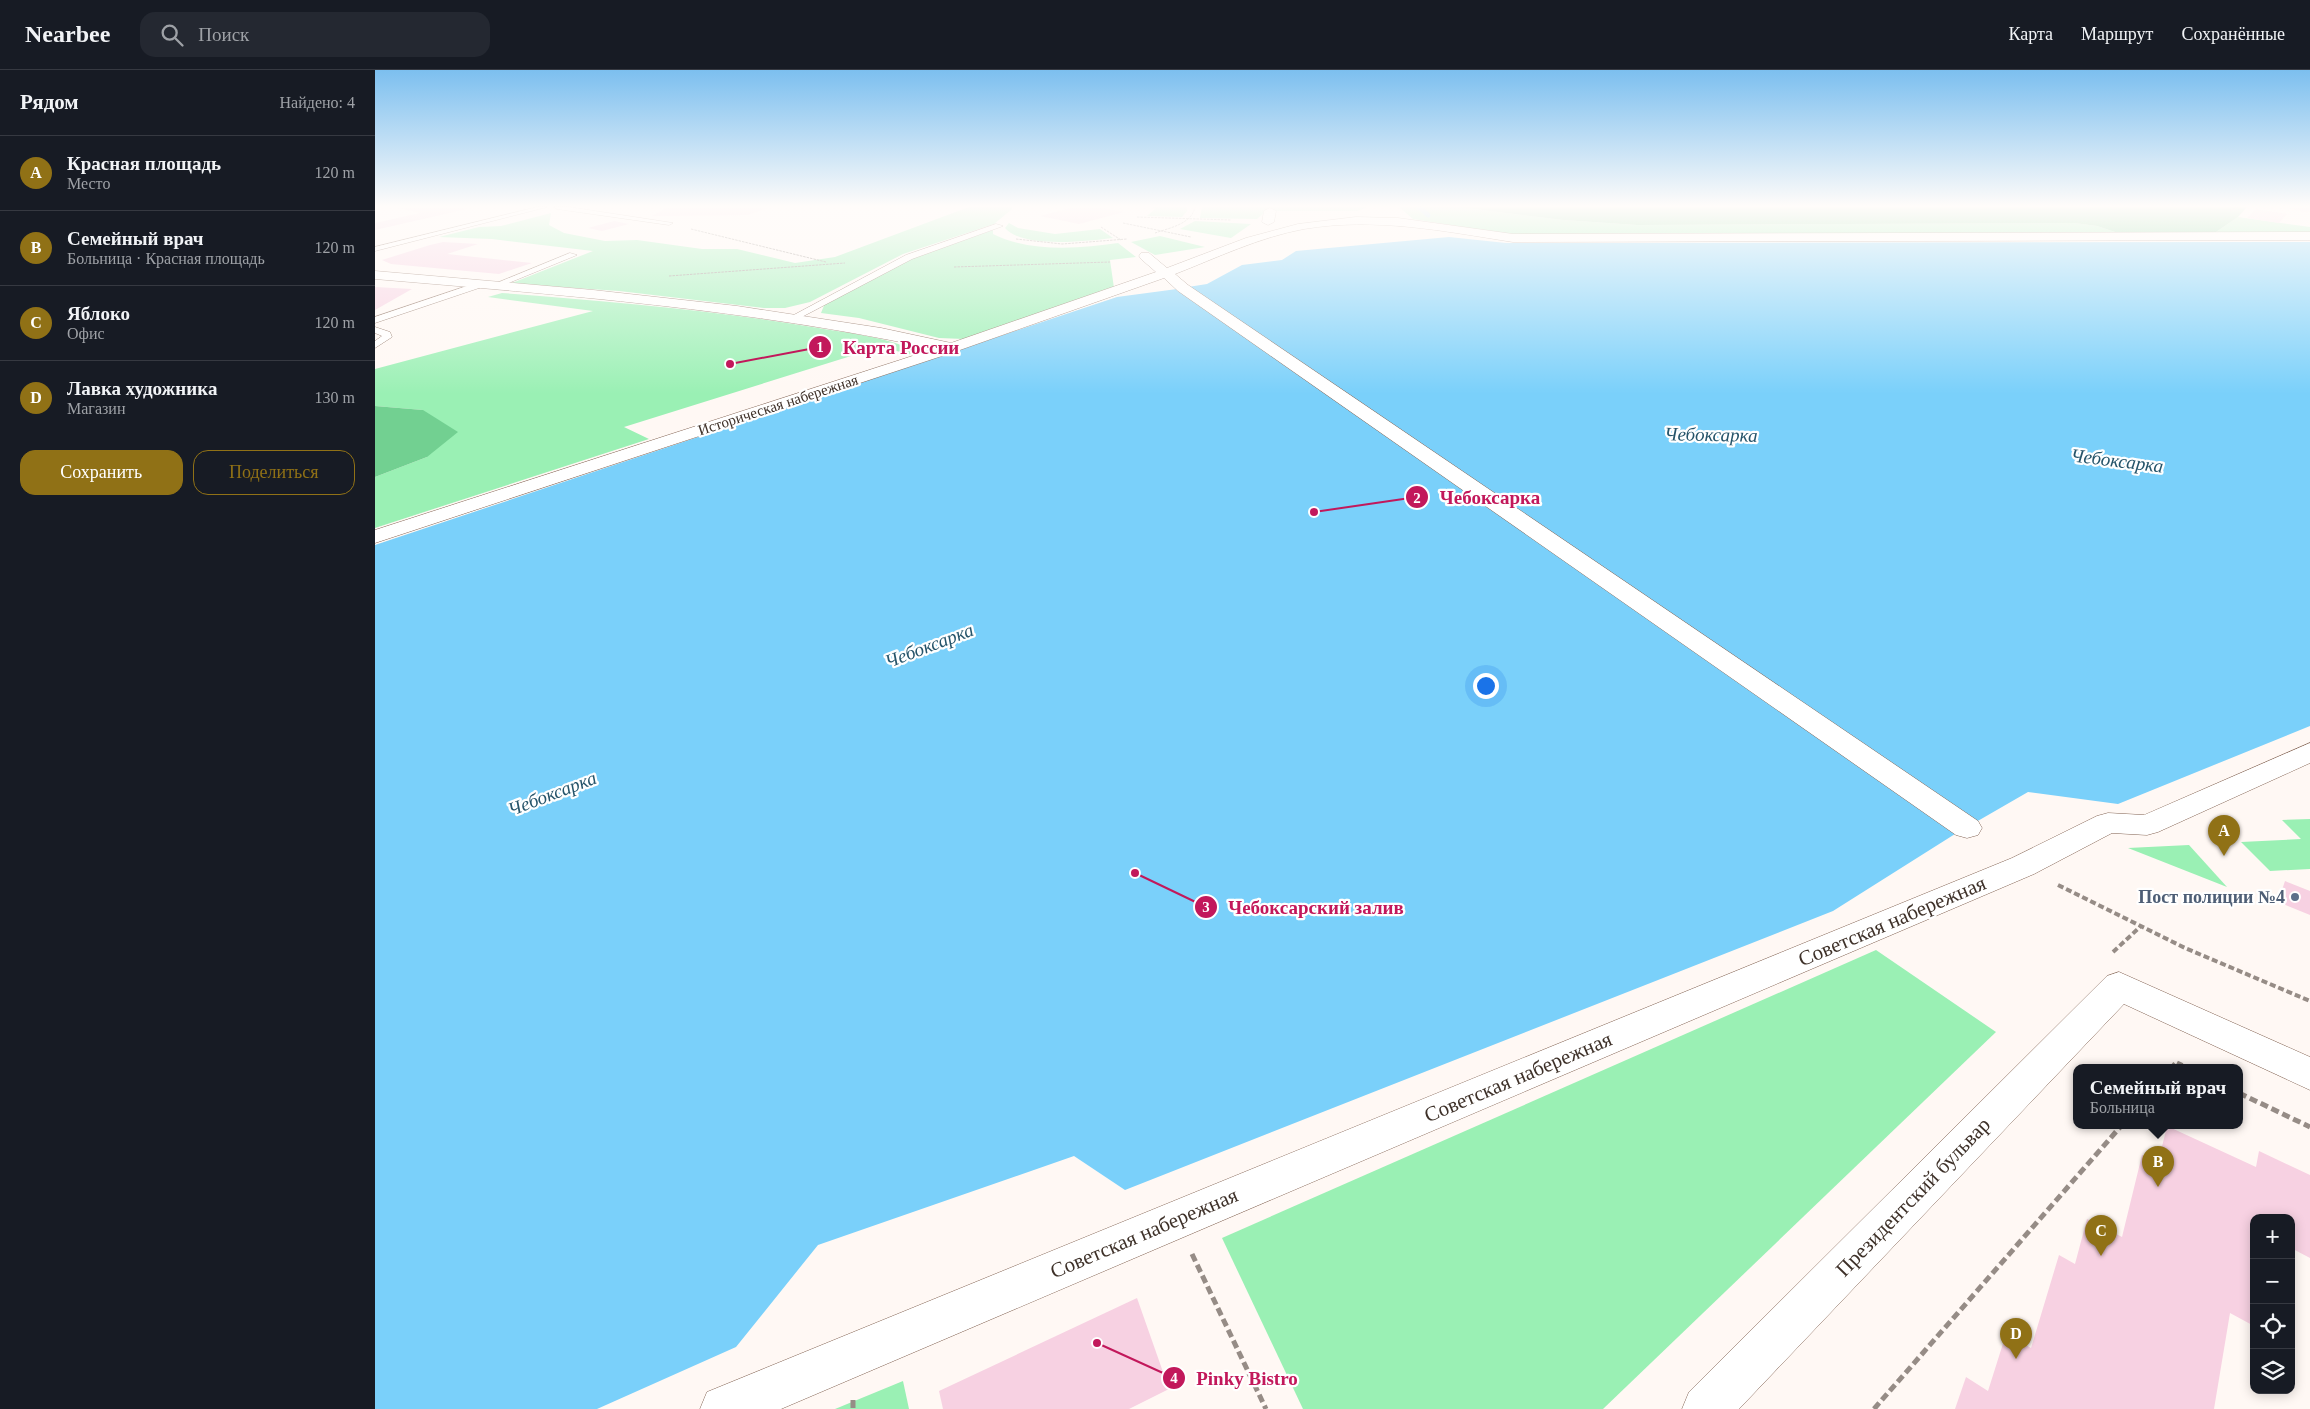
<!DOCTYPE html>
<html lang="ru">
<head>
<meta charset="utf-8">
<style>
	body { margin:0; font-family:Georgia,serif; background:#242831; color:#f1f3f6 }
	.controls { position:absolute; right:15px; bottom:15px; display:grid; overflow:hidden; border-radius:10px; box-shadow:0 2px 12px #0003 }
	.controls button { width:45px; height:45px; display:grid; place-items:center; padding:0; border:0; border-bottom:1px solid #363941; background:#171b24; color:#f1f3f6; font:25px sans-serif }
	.you { position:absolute; left:1110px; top:615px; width:18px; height:18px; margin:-12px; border:4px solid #fff; border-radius:50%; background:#1a73e8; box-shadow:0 0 0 8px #1a73e833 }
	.badge { display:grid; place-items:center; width:32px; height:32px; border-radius:50%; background:#907116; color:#fff; font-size:16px; font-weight:700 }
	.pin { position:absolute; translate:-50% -41px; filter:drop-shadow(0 1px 2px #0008) }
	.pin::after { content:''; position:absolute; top:26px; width:18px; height:15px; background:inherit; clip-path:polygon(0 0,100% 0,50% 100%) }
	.popup { position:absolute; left:1698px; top:994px; width:170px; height:65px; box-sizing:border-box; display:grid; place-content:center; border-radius:10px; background:#171b24; filter:drop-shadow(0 1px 4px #0005); font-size:16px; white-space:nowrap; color:#9ea1a6 }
	.popup b { font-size:19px; color:#f1f3f6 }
	.popup::after { content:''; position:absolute; left:50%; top:100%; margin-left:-10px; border:10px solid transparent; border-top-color:#171b24 }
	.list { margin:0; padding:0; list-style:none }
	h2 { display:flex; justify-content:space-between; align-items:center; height:65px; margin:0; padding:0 20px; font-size:21px }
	h2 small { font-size:16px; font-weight:400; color:#9ea1a6 }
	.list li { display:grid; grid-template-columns:32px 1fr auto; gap:15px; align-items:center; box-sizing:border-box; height:75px; padding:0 20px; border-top:1px solid #363941 }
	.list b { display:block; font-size:19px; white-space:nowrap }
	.list p { margin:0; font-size:16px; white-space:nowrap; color:#9ea1a6 }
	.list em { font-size:16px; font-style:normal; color:#9ea1a6 }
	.actions { display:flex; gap:10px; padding:15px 20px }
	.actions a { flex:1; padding:11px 0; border:1px solid #907116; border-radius:15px; text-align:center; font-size:18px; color:#907116 }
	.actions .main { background:#907116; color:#fff }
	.icon { flex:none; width:28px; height:28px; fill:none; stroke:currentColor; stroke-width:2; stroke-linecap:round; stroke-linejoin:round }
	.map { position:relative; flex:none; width:1935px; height:1339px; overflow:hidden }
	header { display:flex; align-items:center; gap:30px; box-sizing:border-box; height:70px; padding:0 25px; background:#171b24; border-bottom:1px solid #363941 }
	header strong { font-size:24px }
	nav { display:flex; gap:28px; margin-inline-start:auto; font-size:18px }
	.search { width:350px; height:45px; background:#242831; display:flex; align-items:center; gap:12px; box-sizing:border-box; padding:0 18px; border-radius:15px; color:#9ea1a6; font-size:19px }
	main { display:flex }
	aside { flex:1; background:#171b24 }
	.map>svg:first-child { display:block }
</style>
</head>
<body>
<header>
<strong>Nearbee</strong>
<div class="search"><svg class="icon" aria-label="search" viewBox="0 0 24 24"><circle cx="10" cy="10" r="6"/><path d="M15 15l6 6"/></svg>Поиск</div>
<nav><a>Карта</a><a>Маршрут</a><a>Сохранённые</a></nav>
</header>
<main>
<aside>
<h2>Рядом<small>Найдено: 4</small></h2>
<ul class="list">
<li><span class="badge">A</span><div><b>Красная площадь</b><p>Место</p></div><em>120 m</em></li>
<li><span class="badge">B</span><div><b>Семейный врач</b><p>Больница · Красная площадь</p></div><em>120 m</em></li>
<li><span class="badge">C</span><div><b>Яблоко</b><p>Офис</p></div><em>120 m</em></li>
<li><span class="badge">D</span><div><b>Лавка художника</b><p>Магазин</p></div><em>130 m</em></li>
</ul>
<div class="actions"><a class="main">Сохранить</a><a>Поделиться</a></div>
</aside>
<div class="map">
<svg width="1935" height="1339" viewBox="0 0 1935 1339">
	<rect width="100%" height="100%" fill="#fff8f4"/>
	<g fill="#9af0b4">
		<path d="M594,137H637V139L619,154L528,184L435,232L410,238H389L244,221L142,214L137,213L218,181L117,169L64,167L104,157L126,156L176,143L174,155L189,163L230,171L262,170L327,179H362L420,193L460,187Z"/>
		<path d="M777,137H812V141L807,147L772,146L780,139Z"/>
		<path d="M827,137H993L982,141H891L882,149L825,148Z"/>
		<path d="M1024,137H1083L1188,150L1262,155L1699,153L1722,156L1743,163L1138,165L1038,149Z"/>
		<path d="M1863,147L1935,157V162H1841Z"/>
		<path d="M820,151L876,154L856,168L805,159Z"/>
		<path d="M634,153L643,158L680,164L725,159L738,168C713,171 648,179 630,158Z"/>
		<path d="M618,160V164C654,182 703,179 743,173L761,187L735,190L739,218L589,269L564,268L484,248L446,243L450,233L542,186Z"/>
		<path d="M785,166L830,177L780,185L756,172Z"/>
		<path d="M127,223C231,231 335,240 437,257C472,263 509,266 541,281L533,285L508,276L249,357L274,369L0,458V407L52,387L48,340L0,336V299L218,241L113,227Z"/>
		<path d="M1935,749V799L1895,801L1866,772L1926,769L1907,750Z"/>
		<path d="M1814,775L1852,817L1753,778Z"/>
		<path d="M1501,880L1621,962L1228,1339H928L847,1168Z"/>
		<path d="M528,1311L534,1339H460Z"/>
	</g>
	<g fill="#72d091">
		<path d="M1083,137H1872L1863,147L1841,162L1743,163L1722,156L1699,153L1262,155L1188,150Z"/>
		<path d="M0,336L48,340L83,362L52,387L0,407Z"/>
	</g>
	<g fill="#7ad0fa">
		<path d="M1074,167L1131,173L1935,172V656L1743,734L1653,722L1601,752L813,217L832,214L867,195L907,190L921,181Z"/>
		<path d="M802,219L1580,764L1458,841L750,1120L699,1086L443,1175L361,1277L222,1339H0V475L742,227Z"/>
	</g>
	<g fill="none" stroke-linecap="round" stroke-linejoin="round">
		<path stroke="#7ad0fa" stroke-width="5" d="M1044,137L1053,145"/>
	</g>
	<g fill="#f7d1e2">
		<path d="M19,137H82L92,139L0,160V153L45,143Z"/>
		<path d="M395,137L373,145L277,146L291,138Z"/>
		<path d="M699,137H723L749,142L704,154L665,146Z"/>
		<path d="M1909,137H1935V142H1929Z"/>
		<path d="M1881,139L1912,144L1904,153L1872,148Z"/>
		<path d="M239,151L254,154L227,161L213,158Z"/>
		<path d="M68,172L103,174L72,184L157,193L124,204L16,194L7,190L55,175Z"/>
		<path d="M0,217L37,219L0,240Z"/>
		<path d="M1910,811L1935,821V845L1903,832Z"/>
		<path d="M1792,1056L1881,1097L1884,1081L1935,1105V1188L1916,1178V1148H1879V1256L1855,1243L1839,1339H1580L1591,1307L1613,1321L1631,1264L1656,1278L1684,1185L1700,1194L1712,1149L1747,1167L1767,1085L1783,1093Z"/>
		<path d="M762,1228L794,1319L754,1339H568L564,1321Z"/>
	</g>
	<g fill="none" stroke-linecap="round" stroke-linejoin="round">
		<g stroke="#846555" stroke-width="1">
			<g id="lane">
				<path d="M162,137H172L0,181V177Z"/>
				<path d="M179,137H194L298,153L294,155L182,139Z"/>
				<path d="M621,154L628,156L537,189L423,249L415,247L531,185Z"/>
				<path d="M195,183L202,185L124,217L117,215Z"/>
				<path d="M107,211L111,214L110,216L0,253V247Z"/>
				<path d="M0,257L15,262L17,267L0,278V271L7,266L0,263Z"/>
			</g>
		</g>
		<g stroke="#846555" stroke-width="1">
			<g id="street">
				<path d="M895,138L901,141L899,152L893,155L887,152L889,141Z"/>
				<path d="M981,147L1023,148L1138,164L1935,162V170L1138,172C1068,161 1000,147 929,159C885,167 841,188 800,204L813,215L1603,751L1607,758L1603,765L1592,768L1581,765L803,221L789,208L582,281L0,473V460L559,279C375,239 187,225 0,209V201L218,220L362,236L506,258L576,273L781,202L766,189L764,186L766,183H774L792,198L871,168L923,154Z"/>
				<path d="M1935,673V693L1783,762L1772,765L1737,763L1659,804L406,1339H325L332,1322L1637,788L1722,746L1733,743L1769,745Z"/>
				<path d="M1744,902L1935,987V1020L1749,934L1364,1339H1307L1314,1322L1732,906Z"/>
			</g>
		</g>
		<g stroke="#968c86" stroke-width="1" stroke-dasharray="2.5 1" stroke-linecap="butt">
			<path d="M1855,141L1863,137"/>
			<path d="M762,147L856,150"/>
			<path d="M748,153L816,167"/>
			<path d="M726,157L746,170"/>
			<path d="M316,159L451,192"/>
			<path d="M780,163C794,158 817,154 820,137"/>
			<path d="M641,169L687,174L752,169"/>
			<path d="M579,197L735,192"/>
			<path d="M294,206L470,193"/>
		</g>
		<g stroke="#968c86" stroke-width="4" stroke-dasharray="6 3" stroke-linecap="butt">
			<path d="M1683,815L1810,878L1935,931"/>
			<path d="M1738,882L1765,857"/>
			<path d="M1796,998L1801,992L1814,998"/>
		</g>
		<g stroke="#968c86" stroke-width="5" stroke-dasharray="8 4" stroke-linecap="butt">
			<path d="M1864,1023L1935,1057"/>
			<path d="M817,1184L891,1339"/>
			<path d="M478,1330V1339"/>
			<path d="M1499,1339L1746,1056"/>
		</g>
		<use href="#lane" fill="#fff" fill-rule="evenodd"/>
		<use href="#street" fill="#fff" fill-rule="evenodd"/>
	</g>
	<linearGradient id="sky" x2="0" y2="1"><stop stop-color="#7cbfef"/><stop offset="0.42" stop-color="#fffcfa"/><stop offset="1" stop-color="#fffcfa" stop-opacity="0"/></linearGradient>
	<rect width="1935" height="324" fill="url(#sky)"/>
	<circle fill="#5c6f8a" stroke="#fff" stroke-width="2" cx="1920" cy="827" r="5"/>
	<g text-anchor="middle" stroke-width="4.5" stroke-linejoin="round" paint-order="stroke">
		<g font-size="15" fill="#3e3129" stroke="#fff">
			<text transform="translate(403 335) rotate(-18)" y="5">Историческая набережная</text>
		</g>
		<g font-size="18" font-weight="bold" fill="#4e5e75" stroke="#fff" text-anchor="end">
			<text x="1910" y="833">Пост полиции №4</text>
		</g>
		<g font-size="19" font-style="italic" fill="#25546a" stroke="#fff">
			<text transform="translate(1336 364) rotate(1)" y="7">Чебоксарка</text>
			<text transform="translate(1742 390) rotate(7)" y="7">Чебоксарка</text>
			<text transform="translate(554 575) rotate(-21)" y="7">Чебоксарка</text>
			<text transform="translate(177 723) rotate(-21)" y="7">Чебоксарка</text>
		</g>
		<g font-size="21" fill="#3e3129" stroke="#fff">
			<text transform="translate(1517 851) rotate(-23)" y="7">Советская набережная</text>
			<text transform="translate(1143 1007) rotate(-23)" y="7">Советская набережная</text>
			<text transform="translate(1538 1127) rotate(-46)" y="7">Президентский бульвар</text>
			<text transform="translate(769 1163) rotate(-23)" y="7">Советская набережная</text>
		</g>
	</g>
	<path fill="none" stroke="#c2185b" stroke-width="2" d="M355 294L445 277M939 442L1042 427M760 803L831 837M722 1273L799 1308"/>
	<g fill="#c2185b" stroke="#fff" stroke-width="2">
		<circle cx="355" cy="294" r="5"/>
		<circle cx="939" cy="442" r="5"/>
		<circle cx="760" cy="803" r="5"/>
		<circle cx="722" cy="1273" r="5"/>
		<circle cx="445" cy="277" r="12"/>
		<circle cx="1042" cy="427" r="12"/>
		<circle cx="831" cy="837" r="12"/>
		<circle cx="799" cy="1308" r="12"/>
	</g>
	<g font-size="15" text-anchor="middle" font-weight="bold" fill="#fff">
		<text x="445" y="282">1</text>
		<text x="1042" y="433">2</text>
		<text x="831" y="842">3</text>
		<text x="799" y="1313">4</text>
	</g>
	<g font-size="19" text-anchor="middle" font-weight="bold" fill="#c2185b" stroke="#fff" stroke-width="4.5" stroke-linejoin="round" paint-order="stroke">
		<text x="526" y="284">Карта России</text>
		<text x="1115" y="434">Чебоксарка</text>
		<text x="941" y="844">Чебоксарский залив</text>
		<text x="872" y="1315">Pinky Bistro</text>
	</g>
</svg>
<div class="controls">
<button>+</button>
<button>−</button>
<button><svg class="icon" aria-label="locate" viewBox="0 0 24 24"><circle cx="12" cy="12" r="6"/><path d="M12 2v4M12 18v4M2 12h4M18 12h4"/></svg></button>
<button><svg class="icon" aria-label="layers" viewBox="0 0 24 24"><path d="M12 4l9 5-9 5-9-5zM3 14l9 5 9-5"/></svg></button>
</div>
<div class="you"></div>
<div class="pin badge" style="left:1849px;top:786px">A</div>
<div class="pin badge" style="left:1783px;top:1117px">B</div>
<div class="popup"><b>Семейный врач</b>Больница</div>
<div class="pin badge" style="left:1726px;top:1186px">C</div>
<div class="pin badge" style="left:1641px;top:1289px">D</div>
</div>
</main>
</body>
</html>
